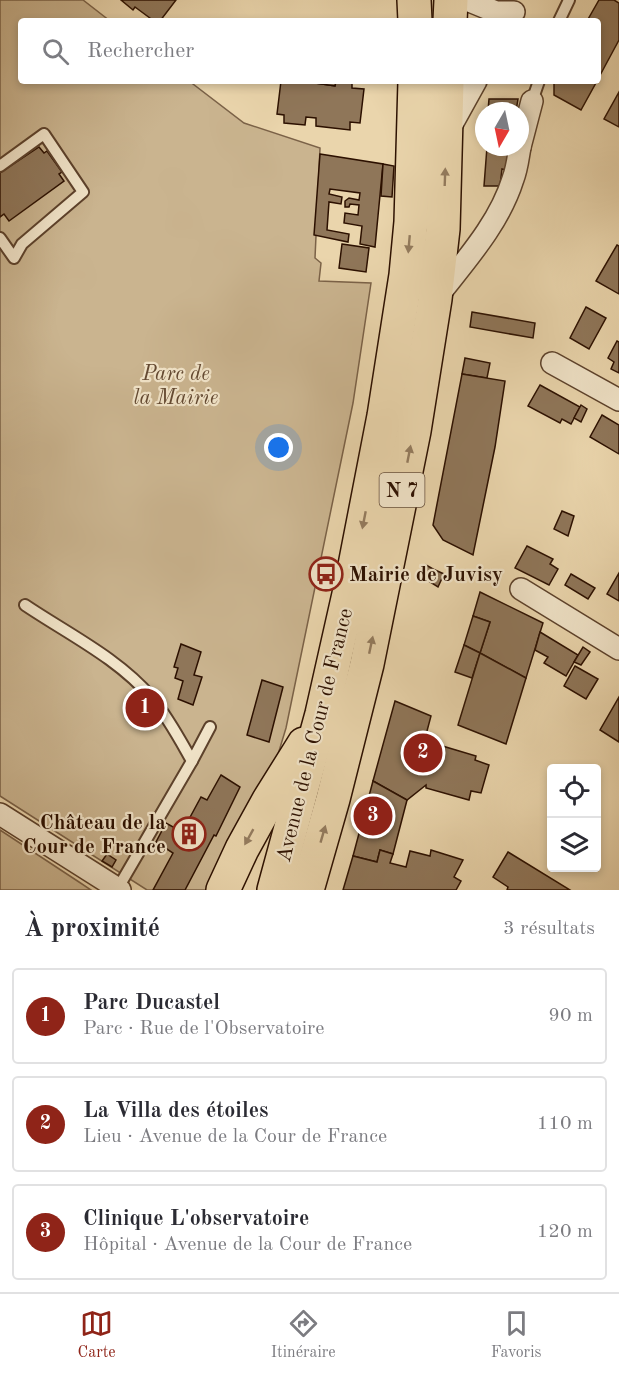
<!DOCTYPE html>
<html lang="fr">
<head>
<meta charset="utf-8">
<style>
	body { margin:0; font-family:"Old Standard TT",serif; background:#f7f7f7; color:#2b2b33 }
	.controls { position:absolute; right:18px; bottom:18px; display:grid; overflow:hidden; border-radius:6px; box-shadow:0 3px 9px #0003 }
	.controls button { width:54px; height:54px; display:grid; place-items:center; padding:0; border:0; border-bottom:2px solid #e1e1e2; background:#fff; color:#2b2b33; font:30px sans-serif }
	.compass { position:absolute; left:475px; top:102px; width:54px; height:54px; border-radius:50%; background:#fff; box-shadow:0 3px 9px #0003; rotate:189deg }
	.you { position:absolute; left:279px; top:448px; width:21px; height:21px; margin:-15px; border:4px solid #fff; border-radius:50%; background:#1a73e8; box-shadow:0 0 0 9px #1a73e833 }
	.badge { display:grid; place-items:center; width:39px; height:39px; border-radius:50%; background:#8f2418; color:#fff; font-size:20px; font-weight:700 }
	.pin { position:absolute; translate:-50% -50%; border:3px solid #fff; box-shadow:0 2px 6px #0006 }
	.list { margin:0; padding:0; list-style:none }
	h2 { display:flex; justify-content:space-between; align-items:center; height:78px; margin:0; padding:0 24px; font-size:26px }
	h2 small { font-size:20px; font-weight:400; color:#7c7c81 }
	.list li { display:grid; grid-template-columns:39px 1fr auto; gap:18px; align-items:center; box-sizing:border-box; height:96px; margin:0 12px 12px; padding:0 12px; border:2px solid #e1e1e2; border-radius:6px }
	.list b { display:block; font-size:22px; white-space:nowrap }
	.list p { margin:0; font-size:20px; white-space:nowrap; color:#7c7c81 }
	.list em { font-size:20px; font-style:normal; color:#7c7c81 }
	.icon { flex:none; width:33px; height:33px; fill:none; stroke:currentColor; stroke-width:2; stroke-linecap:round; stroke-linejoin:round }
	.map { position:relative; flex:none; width:619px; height:890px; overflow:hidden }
	.search { position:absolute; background:#fff; box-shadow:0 3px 9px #0003; left:18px; right:18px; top:18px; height:66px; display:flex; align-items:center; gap:15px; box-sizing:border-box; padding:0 21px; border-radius:6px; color:#7c7c81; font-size:22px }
	.sheet { height:402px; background:#fff }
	nav { display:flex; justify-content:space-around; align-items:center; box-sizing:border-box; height:84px; border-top:2px solid #e1e1e2; background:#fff; font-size:16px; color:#7c7c81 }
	nav a { display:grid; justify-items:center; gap:3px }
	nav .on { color:#8f2418 }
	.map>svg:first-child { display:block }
</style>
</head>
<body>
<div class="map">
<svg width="619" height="890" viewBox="0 0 619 890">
	<rect width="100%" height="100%" fill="#ead5ac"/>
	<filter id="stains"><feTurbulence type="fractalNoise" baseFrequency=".00333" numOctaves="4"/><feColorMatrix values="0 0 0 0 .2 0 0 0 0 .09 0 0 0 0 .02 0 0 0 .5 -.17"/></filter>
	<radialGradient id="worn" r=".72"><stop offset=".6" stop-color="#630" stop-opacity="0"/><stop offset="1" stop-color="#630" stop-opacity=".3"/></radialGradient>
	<g fill="#cab48f" stroke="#7b6248" stroke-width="1.5">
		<path d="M0,0H83L110,21H21V81H189L244,123L320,148L315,258L321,263L319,281L371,283L353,403L286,728L276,761L208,890H147L0,796Z"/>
		<path d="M0,830L79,882L91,890H0Z"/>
	</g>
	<g fill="#8f7659" stroke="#2c1000" stroke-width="1.5">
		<path d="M121,0H176L160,21H154L135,7L133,10Z"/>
		<path d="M599,0H614L619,3V40L598,79V21H587Z"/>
		<path d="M281,81H301L335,86L336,81L352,83V88L364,89L360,123L350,122V130L316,126V118L306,117L305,125L284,123V115L277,114Z"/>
		<path d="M301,81H336L335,86Z"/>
		<path d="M554,81H597L581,110L554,95Z"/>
		<path d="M619,92V127L604,119Z"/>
		<path d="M489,99H518L516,111H488Z"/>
		<path d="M39,147L44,153L47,151L62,172L59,174L64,181L9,221L4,214L0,217V173Z"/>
		<path d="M487,147H511L506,170L502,169L500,186H484Z"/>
		<path d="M320,154L383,164L375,247L360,244L362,226L344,223L345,213L358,215L359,205L350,204L349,207H345V201L349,198L359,200L360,193L330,189L329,194L342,197L341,204L329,202L327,230L349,234L348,242L314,235Z"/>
		<path d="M383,164L394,166L392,197L381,196Z"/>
		<path d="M342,244L369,248L366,272L339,268Z"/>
		<path d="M617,245L619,246V294L596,281Z"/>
		<path d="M586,307L606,318L589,349L570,338Z"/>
		<path d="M472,312L535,323L533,338L470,327Z"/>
		<path d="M617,341L619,342V373L611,369L614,362L608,358Z"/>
		<path d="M465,358L490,363L487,378L462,374Z"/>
		<path d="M462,374L505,381L495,447L473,555L443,540L433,525Z"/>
		<path d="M540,385L580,407L571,424L562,419L560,423L528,406Z"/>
		<path d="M581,405L587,409L581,422L574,418Z"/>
		<path d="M602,415L619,425V454L590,437Z"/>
		<path d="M562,511L574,516L568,536L554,529Z"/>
		<path d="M527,546L553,559L550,564L558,569L549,585L515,568Z"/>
		<path d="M426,565L435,570L430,582L423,578Z"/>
		<path d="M435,570L444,574L438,587L430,582Z"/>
		<path d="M619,573V601L607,594Z"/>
		<path d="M571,574L595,588L588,599L565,585Z"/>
		<path d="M480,592L543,623L526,678L480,653L490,622L473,616Z"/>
		<path d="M473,616L490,622L480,653L464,645Z"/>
		<path d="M540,632L578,655L566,676L544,663L548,657L535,650Z"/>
		<path d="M181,644L201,652L194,675L202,677L193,705L178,699L183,681L175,678L178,668L174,667Z"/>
		<path d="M464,645L480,653L472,678L455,672Z"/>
		<path d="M583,647L590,652L581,665L574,662Z"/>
		<path d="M480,653L526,678L506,744L458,725Z"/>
		<path d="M575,666L598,679L586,699L564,686Z"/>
		<path d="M262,680L283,687L269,742L247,735Z"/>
		<path d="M619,697V742L600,730Z"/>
		<path d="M395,701L431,716L423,746L437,750L439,745L476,756L475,760L489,765L481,793L471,791L469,800L426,788V785L407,800L373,781Z"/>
		<path d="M221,775L240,787L216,836L214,835L185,890H153L173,853L156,842L166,823L182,832L201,797L207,800Z"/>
		<path d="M373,781L407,800L393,854L380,850L377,862L353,856Z"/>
		<path d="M380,850L393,854L390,863L406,867L410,851L430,856L431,850L463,860L454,877L461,881L456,890H343L353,856L377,862Z"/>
		<path d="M508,852L570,890H507L508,887L493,877Z"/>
		<path d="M107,854L116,860L112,867L102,861Z"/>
	</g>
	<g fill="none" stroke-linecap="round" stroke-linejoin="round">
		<g stroke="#5c412b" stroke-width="14">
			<g id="lane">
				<path d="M559,21L569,0"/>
				<path d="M532,101L539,81"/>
				<path d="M0,166L44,134L83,192L22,244L14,258L0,238"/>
				<path d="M25,605C68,634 118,658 152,698C168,717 180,740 192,761L118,888"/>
				<path d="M192,761L210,727"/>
			</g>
		</g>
		<g stroke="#5c412b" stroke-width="24">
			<g id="street">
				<path d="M467,0L496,12H514"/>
				<path d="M450,128L476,81"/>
				<path d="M520,147L532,101"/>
				<path d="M437,297C465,261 499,224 513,179C517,169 518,158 520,147"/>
				<path d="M552,363L619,400"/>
				<path d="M521,589L619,649"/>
				<path d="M0,814L120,890"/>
			</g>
		</g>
		<g stroke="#2c1000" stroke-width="36">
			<g id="primary">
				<path d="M414,0L415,21"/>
				<path d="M450,21L451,0"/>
				<path d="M223,890L242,849L269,800L304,744"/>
				<path d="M274,890L322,714L352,581L384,416L406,275L411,222L415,81"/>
				<path d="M307,890L333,799L367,664L414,431L435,299L443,229L447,81"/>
			</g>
		</g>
		<use href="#lane" stroke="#f1e4c9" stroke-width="10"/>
		<use href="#street" stroke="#f1e4c9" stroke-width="21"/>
		<use href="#primary" stroke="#ead5ac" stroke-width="33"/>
	</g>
	<defs><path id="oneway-solid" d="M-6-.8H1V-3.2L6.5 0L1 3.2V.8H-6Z" transform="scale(1.5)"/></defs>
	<g fill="#947c5f">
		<use href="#oneway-solid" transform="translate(445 177) rotate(-88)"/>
		<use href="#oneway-solid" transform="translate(409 244) rotate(95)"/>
		<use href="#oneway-solid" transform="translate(409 454) rotate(-79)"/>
		<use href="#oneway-solid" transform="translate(364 520) rotate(101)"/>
		<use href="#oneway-solid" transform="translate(371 645) rotate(-78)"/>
		<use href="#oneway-solid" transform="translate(323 834) rotate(-74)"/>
		<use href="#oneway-solid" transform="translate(249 837) rotate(119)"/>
	</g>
	<defs>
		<g id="bus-ring" transform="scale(1.725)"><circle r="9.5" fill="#f1e4c9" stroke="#8f2418" stroke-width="1.5"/><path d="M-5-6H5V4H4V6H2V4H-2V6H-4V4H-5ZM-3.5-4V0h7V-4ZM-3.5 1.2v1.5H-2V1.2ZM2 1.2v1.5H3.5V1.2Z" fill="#8f2418"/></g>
		<g id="building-ring" transform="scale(1.725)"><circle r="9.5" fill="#f1e4c9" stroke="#8f2418" stroke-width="1.5"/><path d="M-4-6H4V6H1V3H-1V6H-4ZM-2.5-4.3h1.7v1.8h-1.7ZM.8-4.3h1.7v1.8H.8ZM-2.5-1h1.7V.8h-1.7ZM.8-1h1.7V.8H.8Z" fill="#8f2418"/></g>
	</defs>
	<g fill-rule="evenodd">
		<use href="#bus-ring" x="326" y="574"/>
		<use href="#building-ring" x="189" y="834"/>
	</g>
	<g text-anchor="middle" stroke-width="4.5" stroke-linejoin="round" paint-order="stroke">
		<rect fill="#f1e4c9" stroke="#67503c" stroke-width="1.5" x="379.5" y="473" width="45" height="34" rx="4.5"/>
		<g font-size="20" font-weight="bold" fill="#2c1000">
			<text x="402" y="497">N 7</text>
		</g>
		<g font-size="21" font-style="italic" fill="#634932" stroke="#f1e4c9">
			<text x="176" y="380">Parc de<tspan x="176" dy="24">la Mairie</tspan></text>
		</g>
		<g font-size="21" font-weight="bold" fill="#2c1000" stroke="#f1e4c9" text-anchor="start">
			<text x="349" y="581">Mairie de Juvisy</text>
			<text x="166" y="829" text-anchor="end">Château de la<tspan x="166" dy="24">Cour de France</tspan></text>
		</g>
		<g font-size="21" fill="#2c1000" stroke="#f1e4c9">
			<text transform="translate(314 735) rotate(-76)" y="7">Avenue de la Cour de France</text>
		</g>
	</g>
	<rect width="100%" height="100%" filter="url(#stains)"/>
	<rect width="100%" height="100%" fill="url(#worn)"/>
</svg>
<div class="controls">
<button><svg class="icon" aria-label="locate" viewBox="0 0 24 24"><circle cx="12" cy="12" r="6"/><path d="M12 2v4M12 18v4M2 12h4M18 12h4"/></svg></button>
<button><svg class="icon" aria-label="layers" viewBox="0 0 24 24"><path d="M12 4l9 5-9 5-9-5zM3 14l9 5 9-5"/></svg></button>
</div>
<svg class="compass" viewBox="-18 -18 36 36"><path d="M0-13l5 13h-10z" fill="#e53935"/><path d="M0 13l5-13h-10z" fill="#7c7c81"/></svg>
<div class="you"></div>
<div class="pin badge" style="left:145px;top:708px">1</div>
<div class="pin badge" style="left:423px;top:753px">2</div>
<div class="pin badge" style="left:373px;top:816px">3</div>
<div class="search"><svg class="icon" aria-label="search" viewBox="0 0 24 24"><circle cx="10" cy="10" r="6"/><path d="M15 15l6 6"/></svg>Rechercher</div>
</div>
<section class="sheet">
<h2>À proximité<small>3 résultats</small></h2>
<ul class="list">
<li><span class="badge">1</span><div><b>Parc Ducastel</b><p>Parc · Rue de l'Observatoire</p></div><em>90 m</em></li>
<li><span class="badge">2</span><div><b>La Villa des étoiles</b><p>Lieu · Avenue de la Cour de France</p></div><em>110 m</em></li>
<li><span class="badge">3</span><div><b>Clinique L'observatoire</b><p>Hôpital · Avenue de la Cour de France</p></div><em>120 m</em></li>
</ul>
</section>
<nav>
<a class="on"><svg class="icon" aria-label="map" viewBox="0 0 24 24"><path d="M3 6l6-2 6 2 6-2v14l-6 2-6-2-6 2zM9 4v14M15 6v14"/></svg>Carte</a>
<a><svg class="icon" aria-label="directions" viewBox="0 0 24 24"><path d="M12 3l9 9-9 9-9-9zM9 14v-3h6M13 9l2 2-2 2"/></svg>Itinéraire</a>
<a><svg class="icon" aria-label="saved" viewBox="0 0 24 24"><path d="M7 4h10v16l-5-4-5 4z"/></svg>Favoris</a>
</nav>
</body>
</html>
